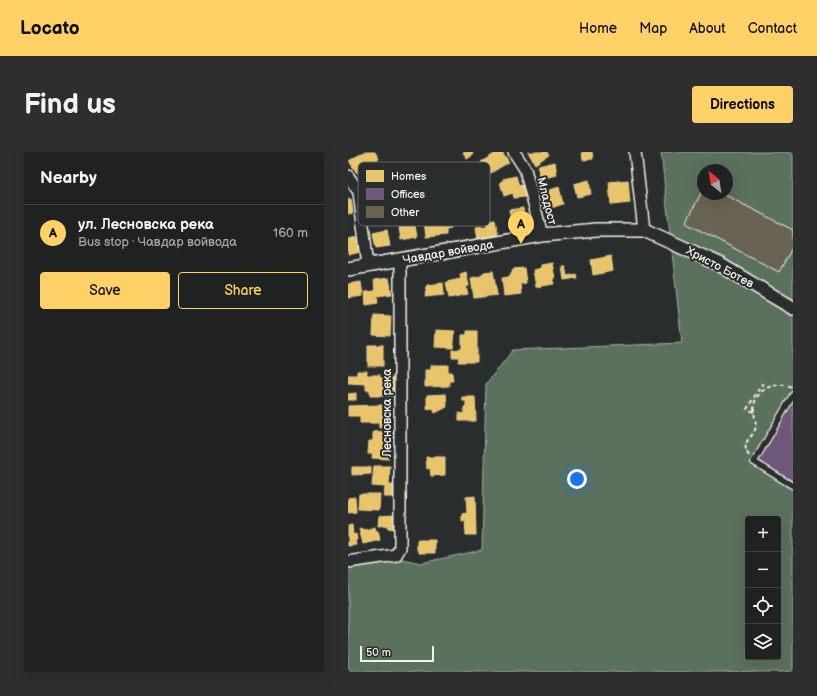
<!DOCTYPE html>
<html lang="en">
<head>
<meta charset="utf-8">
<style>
	body { margin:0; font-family:"Balsamiq Sans",sans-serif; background:#2d2f2f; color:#f1f3f6 }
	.controls { position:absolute; right:12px; bottom:12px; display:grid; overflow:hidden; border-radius:4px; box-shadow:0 4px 16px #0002 }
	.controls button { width:36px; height:36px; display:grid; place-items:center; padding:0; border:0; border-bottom:1px solid #3d3f40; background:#202222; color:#f1f3f6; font:20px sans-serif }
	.compass { position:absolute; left:349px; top:12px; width:36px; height:36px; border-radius:50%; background:#202222; box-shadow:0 4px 16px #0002; rotate:330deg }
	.scale { position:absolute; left:12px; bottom:10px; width:74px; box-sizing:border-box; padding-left:4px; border:2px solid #f4f1e8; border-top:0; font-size:11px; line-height:14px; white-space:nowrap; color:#f4f1e8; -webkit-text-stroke:3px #2a2d2e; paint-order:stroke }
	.you { position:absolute; left:229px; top:327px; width:14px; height:14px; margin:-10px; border:3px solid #fff; border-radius:50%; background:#1a73e8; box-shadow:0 0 0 6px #1a73e833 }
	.badge { display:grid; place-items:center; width:26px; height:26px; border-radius:50%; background:#ffd166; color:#111; font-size:13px; font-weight:700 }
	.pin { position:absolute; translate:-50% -33px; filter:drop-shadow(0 1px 2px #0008) }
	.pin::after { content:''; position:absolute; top:21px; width:14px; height:12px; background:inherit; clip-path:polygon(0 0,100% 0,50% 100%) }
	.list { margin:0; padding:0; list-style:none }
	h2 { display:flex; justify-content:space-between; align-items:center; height:52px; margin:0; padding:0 16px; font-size:17px }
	h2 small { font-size:13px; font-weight:400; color:#a2a4a5 }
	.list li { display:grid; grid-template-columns:26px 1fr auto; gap:12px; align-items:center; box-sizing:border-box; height:56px; padding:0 16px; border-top:1px solid #3d3f40 }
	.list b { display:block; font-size:15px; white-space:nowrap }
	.list p { margin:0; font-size:13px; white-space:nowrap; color:#a2a4a5 }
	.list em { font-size:13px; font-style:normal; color:#a2a4a5 }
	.actions { display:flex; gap:8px; padding:12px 16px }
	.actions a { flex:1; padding:9px 0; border:1px solid #ffd166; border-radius:4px; text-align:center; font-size:14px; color:#ffd166 }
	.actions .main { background:#ffd166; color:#111 }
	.icon { flex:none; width:22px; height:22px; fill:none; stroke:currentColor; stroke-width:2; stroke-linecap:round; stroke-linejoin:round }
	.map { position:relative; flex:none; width:445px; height:520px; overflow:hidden; border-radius:4px }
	header { display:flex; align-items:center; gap:24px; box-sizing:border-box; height:56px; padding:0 20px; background:#ffd166; color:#111 }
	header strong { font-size:19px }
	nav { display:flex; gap:22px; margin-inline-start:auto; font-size:14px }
	.intro { display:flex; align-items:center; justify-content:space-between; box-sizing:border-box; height:96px; padding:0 24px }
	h1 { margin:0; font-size:28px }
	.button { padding:10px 18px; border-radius:4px; background:#ffd166; color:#111; font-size:14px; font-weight:700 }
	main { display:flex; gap:24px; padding:0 24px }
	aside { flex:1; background:#202222; border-radius:4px; box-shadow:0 4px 16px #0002 }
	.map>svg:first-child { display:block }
</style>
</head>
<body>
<header>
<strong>Locato</strong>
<nav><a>Home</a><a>Map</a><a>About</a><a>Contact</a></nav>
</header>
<div class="intro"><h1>Find us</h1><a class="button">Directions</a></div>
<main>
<aside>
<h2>Nearby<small></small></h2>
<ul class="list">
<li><span class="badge">A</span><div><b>ул. Лесновска река</b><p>Bus stop · Чавдар войвода</p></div><em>160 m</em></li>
</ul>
<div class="actions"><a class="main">Save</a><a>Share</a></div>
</aside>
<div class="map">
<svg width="445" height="520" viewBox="0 0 445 520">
	<rect width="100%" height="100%" fill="#2a2d2e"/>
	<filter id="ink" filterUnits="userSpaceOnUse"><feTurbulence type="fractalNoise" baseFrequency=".025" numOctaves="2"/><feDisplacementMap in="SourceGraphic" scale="8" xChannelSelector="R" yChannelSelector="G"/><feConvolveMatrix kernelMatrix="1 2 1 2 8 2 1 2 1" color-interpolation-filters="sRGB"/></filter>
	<g filter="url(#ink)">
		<path fill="#5a715d" stroke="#a7b1a2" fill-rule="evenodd" d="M313,0H445V520H0V410L39,404L73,411L134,398L138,232L165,198L334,191ZM355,18H379V42H355ZM400,367H430V505H400Z"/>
		<g fill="#e9c46a" stroke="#ecd290">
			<path d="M16,0H27L31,7L9,21L1,9Z"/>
			<path d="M115,0H124L125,3L119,7Z"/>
			<path d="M150,0H154L161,10L141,22L133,10Z"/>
			<path d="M180,0H199L201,3L187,12Z"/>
			<path d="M234,0H244L245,7L235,8Z"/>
			<path d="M207,10L209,23L192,27L190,14Z"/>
			<path d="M168,24L171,34L174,33L177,45L166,46L165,41L156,44L152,30L155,29V27Z"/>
			<path d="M241,28L243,42L229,45L226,32Z"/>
			<path d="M280,28L282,51L263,53L261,30Z"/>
			<path d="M211,35L215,52L200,57L196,40Z"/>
			<path d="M0,47H3L5,61L0,62Z"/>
			<path d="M86,52L89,60L101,59L103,76L98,77V83L78,85L75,61H79L78,53Z"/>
			<path d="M175,56L178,71L164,73L161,58Z"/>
			<path d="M52,57L56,58L64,57L69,85L53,88L50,69L45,66Z"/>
			<path d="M147,67L150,85L130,88L128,75L139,74L138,68Z"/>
			<path d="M39,78L42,94L28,96L25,81Z"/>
			<path d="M9,85L12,100L0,103V87Z"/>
			<path d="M263,104L265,119L245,123L243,108Z"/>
			<path d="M204,111L207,126L205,127L206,132L188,135L185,118L193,116V113Z"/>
			<path d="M214,114H217L219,124L228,122L229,126L216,128Z"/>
			<path d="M176,116L178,131L172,132L173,142L156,144L154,126L162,125L165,117Z"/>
			<path d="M145,119L149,143L126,146L123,126L133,124L136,120Z"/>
			<path d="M118,120L121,134L118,135L120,142L101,146L98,130L113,127L112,122Z"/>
			<path d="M41,126L44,142L29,144L30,151L18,153L17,140L27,139L26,128Z"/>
			<path d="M13,130L15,144L0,146V132Z"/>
			<path d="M95,131L96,143L77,145L79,133Z"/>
			<path d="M26,163L43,164L42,184L25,183Z"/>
			<path d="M88,178L107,179L105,196L87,195Z"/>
			<path d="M119,179H129V210H110L111,205H104V198L114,197V183H119Z"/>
			<rect x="20" y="193" width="15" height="21"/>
			<path d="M83,213H100V220H104L105,229H101V234L77,235V218H83Z"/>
			<path d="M9,219H19L18,232L0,231V223H9Z"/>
			<path d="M18,223H32V226H46V244H22V238H18Z"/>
			<path d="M8,241V248H0V242Z"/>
			<path d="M98,242L99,255L87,261L85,256L79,257V243Z"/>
			<path d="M114,245H127L128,269H111V261L116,262V255H118V249H115Z"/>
			<path d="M34,253V259H41V275L31,276V271H12V264H0V254Z"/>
			<path d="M46,279L47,285L41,286L40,307L24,306L25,302H20L21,289H25V280Z"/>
			<path d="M78,305H97V323L83,324L82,316L79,317Z"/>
			<path d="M26,314H42L41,333H47V345H36L37,335L24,334Z"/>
			<path d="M4,315H23V322L4,323Z"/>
			<path d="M11,342H32L31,358L10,357Z"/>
			<path d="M127,344L128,383H118L117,368L114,369V362L119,361L118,345Z"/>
			<path d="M7,345L8,360L0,361V346Z"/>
			<path d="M46,363V377L40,376V373L30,374L31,364Z"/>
			<path d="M4,373L5,383L8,382L9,388H7L8,393L0,394V374Z"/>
			<path d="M27,375L28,379H30L32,388L15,392L11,376L17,378Z"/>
			<path d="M69,388H87V401H71V398H69Z"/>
		</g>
		<path fill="#6d597a" stroke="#96879b" d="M445,249V329L410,308Z"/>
		<path fill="#696352" stroke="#f4f1e8" d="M355,37V42H375L445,78V94L431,120L338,71Z"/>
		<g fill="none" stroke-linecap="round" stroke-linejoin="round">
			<g stroke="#f4f1e8" stroke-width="8">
				<path id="service" d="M445,334L406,310L445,243"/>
			</g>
			<g stroke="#f4f1e8" stroke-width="14">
				<g id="minor">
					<path d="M166,0L177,17L194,83"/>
					<path d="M287,0L296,78"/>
					<path d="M0,24L11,40L20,114"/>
					<path d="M0,410L48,403L52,396V109"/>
				</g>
			</g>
			<g stroke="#f4f1e8" stroke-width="16">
				<path id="tertiary" d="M0,117L194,83L248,78H296L371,112L445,156"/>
			</g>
			<g stroke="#f4f1e8" stroke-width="2" stroke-dasharray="4 3" stroke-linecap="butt">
				<path d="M406,260L399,257L414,232L420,235"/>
				<path d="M401,304C391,288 406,287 408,274C408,269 406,264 406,258C405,238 427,228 444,235"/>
			</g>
			<use href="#service" stroke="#2a2d2e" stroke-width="5.5"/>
			<use href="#minor" stroke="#2a2d2e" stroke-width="11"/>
			<use href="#tertiary" stroke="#2a2d2e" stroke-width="13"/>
		</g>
	</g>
	<g text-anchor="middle" stroke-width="4" stroke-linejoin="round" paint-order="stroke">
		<g font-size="12" fill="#f4f1e8" stroke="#2a2d2e">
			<text transform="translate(199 49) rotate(76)" y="4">Младост</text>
			<text transform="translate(100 100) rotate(-10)" y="4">Чавдар войвода</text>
			<text transform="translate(372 115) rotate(28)" y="4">Христо Ботев</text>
			<text transform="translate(39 261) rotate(-90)" y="4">Лесновска река</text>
		</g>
	</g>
	<rect x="10" y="10" width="132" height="64" rx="6" fill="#2a2d2e" stroke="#676866" stroke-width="1"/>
	<rect x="18" y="18" width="18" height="12" fill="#e9c46a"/>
	<rect x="18" y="36" width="18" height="12" fill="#6d597a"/>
	<rect x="18" y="54" width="18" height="12" fill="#696352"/>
	<g font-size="11" fill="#f4f1e8">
		<text x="43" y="28">Homes</text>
		<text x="43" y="46">Offices</text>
		<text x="43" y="64">Other</text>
	</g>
</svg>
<div class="controls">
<button>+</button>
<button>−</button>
<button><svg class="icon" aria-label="locate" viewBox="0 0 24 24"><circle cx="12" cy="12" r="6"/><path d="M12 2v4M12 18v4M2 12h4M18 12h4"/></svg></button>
<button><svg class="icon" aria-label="layers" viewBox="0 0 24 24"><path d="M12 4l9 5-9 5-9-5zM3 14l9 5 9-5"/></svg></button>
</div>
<svg class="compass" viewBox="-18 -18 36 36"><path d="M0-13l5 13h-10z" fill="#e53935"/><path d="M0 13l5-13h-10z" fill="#a2a4a5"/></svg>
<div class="scale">50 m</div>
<div class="you"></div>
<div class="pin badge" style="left:173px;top:92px">A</div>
</div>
</main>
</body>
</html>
